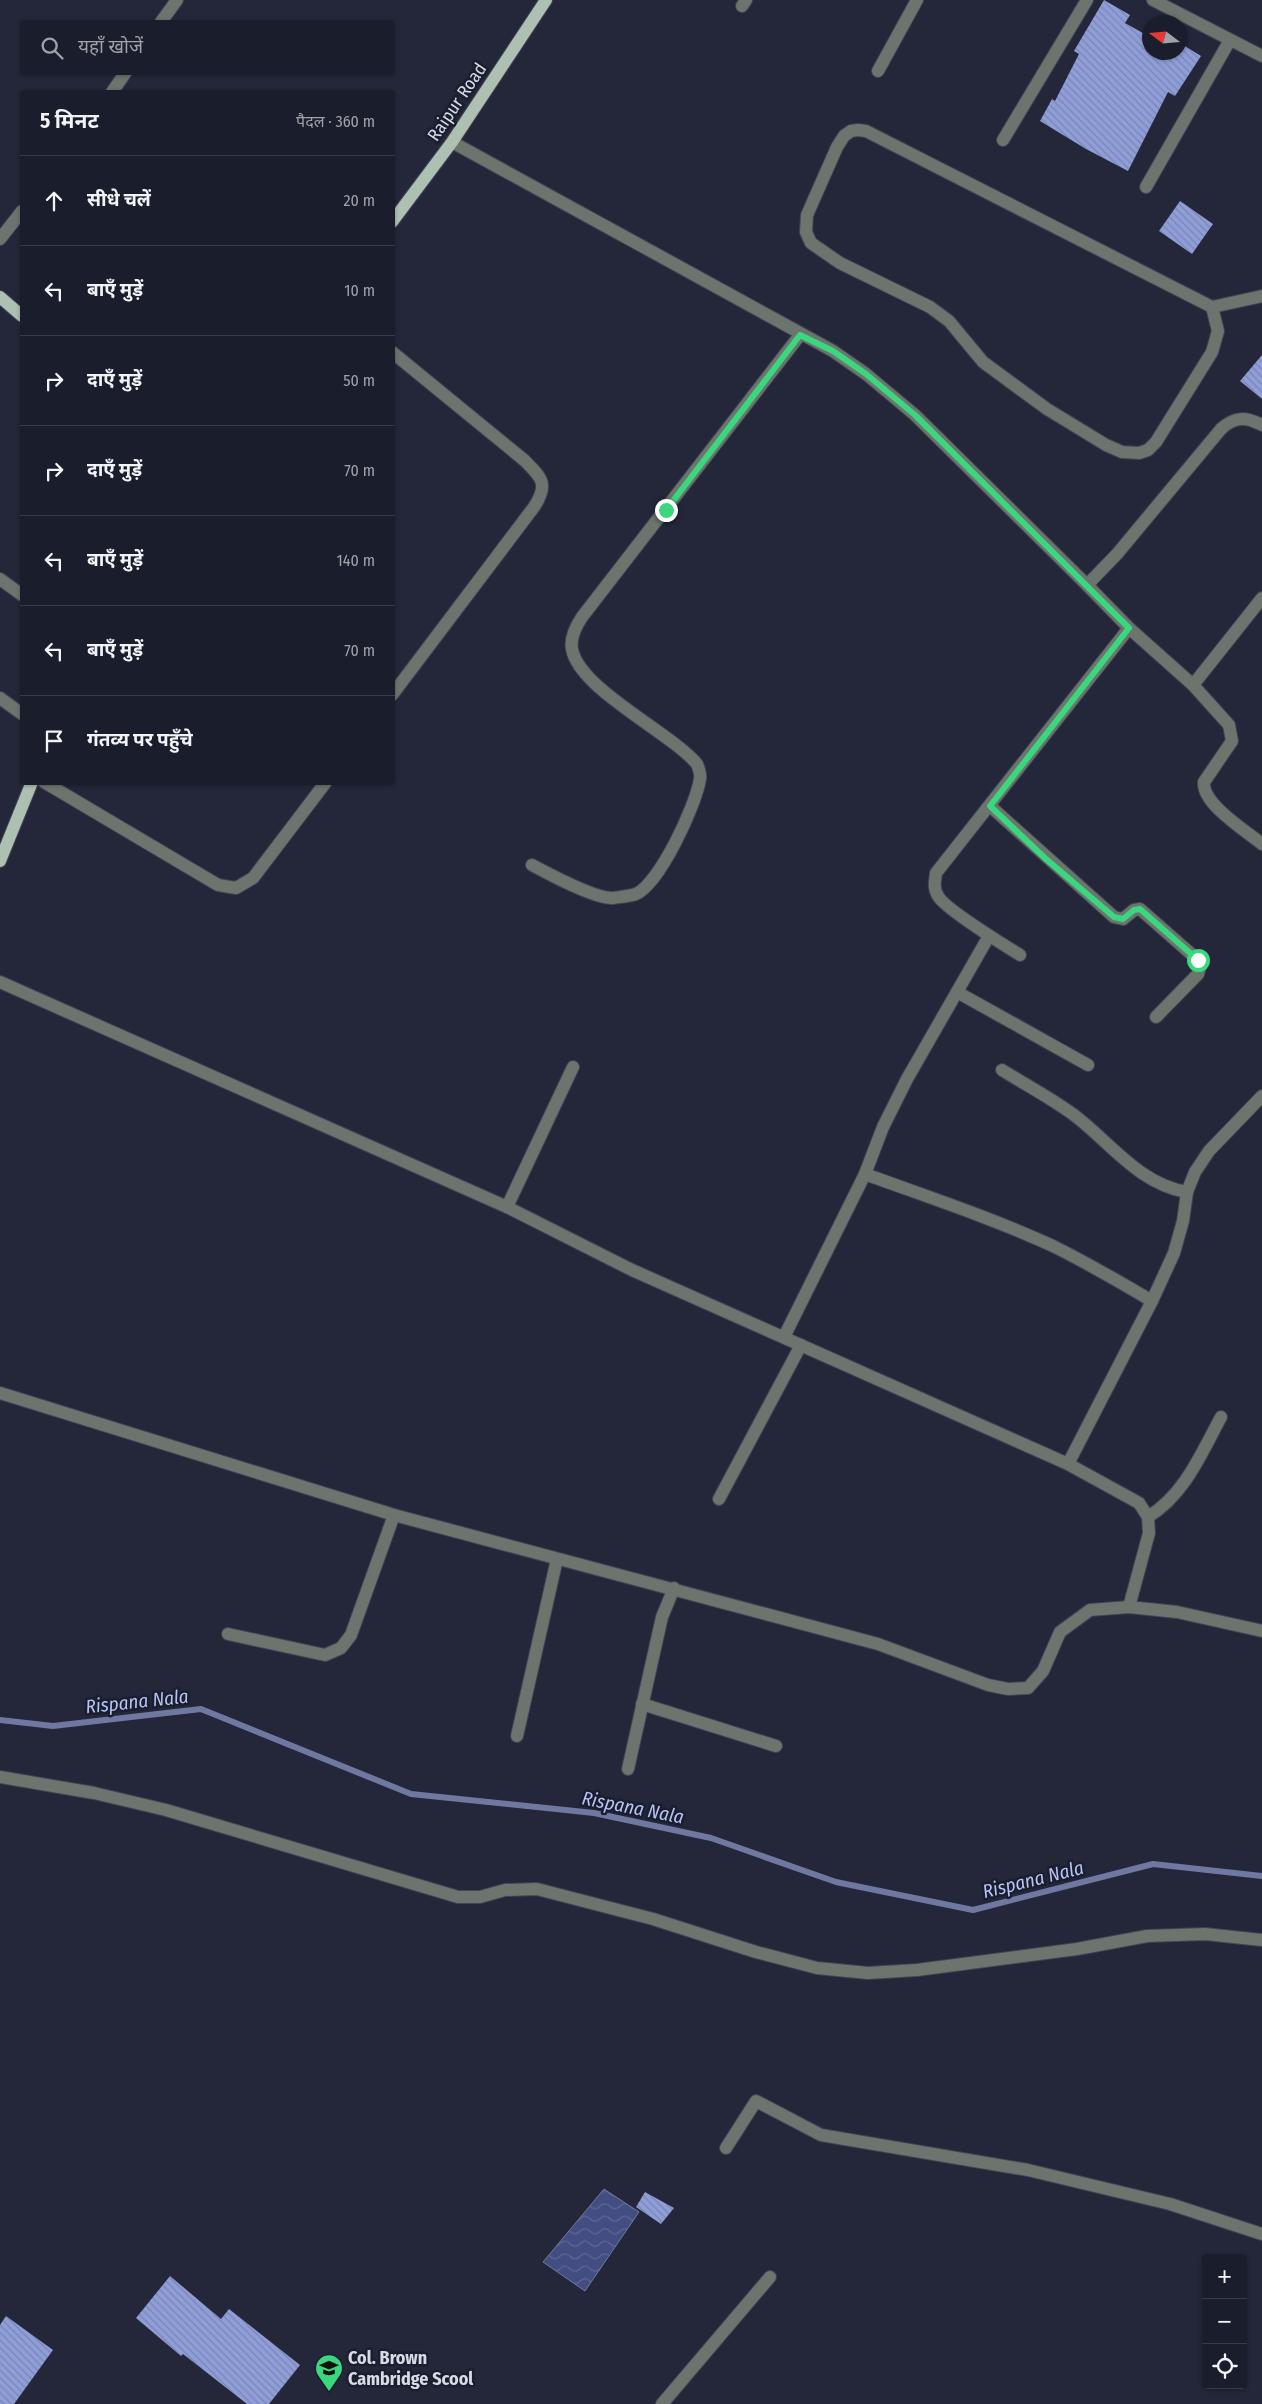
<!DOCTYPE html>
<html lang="hi">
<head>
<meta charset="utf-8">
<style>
	body { margin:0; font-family:"Fira Sans Condensed","Noto Sans Devanagari",sans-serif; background:#232633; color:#f1f3f6 }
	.controls { position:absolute; right:15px; bottom:15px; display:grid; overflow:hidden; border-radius:5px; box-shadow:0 1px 4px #0004 }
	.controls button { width:45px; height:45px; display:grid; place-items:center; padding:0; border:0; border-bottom:1px solid #383b47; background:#1a1d2b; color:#f1f3f6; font:25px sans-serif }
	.compass { position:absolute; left:1142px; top:15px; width:45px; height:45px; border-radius:50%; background:#1a1d2b; box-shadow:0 1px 4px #0004; rotate:286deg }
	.stop { position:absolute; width:15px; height:15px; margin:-11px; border:4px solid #3ad77f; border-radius:50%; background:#fff }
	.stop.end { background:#3ad77f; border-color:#fff; box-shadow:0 1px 5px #0008 }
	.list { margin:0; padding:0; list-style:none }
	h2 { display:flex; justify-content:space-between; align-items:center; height:65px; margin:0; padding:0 20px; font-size:21px }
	h2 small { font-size:16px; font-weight:400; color:#9fa2a9 }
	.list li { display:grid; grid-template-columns:32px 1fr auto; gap:15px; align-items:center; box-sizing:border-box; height:90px; padding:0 20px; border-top:1px solid #383b47 }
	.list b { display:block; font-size:19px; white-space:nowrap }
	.list em { font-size:16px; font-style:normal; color:#9fa2a9 }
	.icon { flex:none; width:28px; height:28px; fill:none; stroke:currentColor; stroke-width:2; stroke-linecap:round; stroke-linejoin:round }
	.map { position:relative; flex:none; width:1262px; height:2404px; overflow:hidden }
	.search { position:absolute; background:#1a1d2b; box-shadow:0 1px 4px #0004; left:20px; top:20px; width:375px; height:55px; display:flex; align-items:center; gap:12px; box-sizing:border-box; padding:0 18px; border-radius:5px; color:#9fa2a9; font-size:19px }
	.panel { position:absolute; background:#1a1d2b; box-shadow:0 1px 4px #0004; left:20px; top:90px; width:375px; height:695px; border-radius:5px }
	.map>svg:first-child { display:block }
</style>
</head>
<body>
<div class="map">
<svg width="1262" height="2404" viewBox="0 0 1262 2404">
	<defs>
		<pattern id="water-waves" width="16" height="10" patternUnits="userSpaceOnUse" patternTransform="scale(1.25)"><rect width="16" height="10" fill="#434d82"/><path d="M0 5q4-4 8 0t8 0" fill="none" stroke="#5d6694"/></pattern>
		<pattern id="building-back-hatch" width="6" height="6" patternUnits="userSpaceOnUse" patternTransform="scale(1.25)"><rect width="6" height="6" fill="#8f9dd8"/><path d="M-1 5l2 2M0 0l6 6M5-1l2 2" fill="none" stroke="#7b86b3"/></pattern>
	</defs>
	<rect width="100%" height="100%" fill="#232739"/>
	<path fill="url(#water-waves)" stroke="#6f78a0" d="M604,2189L639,2212L585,2291L543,2262Z"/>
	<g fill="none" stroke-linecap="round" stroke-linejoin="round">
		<path stroke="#6f78a0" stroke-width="6" d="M0,1720L53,1726L201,1709L411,1794L594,1813L711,1838L836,1882L973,1910L1153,1864L1262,1876"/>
	</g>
	<g fill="url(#building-back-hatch)">
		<path d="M1104,0L1130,15L1125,23L1150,37V52L1180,54V43L1201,56L1175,96L1168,92L1128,171L1086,149L1040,121L1052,99L1055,101L1079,54L1074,51Z"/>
		<path d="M1180,201L1213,224L1192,254L1159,231Z"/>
		<path d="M1262,355V399L1240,381Z"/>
		<path d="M645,2192L674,2208L661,2224L636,2207Z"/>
		<path d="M170,2276L221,2319L229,2309L300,2365L269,2404H247L183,2354L181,2356L136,2318Z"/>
		<path d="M6,2316L53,2350L14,2404H0V2325Z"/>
	</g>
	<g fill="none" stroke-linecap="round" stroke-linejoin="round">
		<g stroke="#404455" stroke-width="14">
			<g id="minor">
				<path d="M1153,0L1262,56"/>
				<path d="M742,6L746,0"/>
				<path d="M161,22L177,0"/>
				<path d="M878,71L917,0"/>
				<path d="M112,92L126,72"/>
				<path d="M858,130L866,131L1212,307L1218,331L1212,352L1156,442L1148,450L1139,453L1122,452L1106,445L1047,409L983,362L949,321L930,307L840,263L811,243L806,232L807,215L837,147L844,136L851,131Z"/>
				<path d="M1003,140L1087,0"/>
				<path d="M452,142L833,351L866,374L915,415L1087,585L1117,554L1221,429C1235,416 1246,417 1262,425"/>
				<path d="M1146,187L1230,40"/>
				<path d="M0,239L22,211"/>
				<path d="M1212,307L1262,296"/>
				<path d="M392,352L524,460C542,478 549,484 534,507L392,695"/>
				<path d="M0,579L22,595"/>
				<path d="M1087,585L1129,628L1193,685L1229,725L1232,741L1204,782C1202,804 1246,831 1262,844"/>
				<path d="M1193,685L1262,598"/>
				<path d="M0,698L22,714"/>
				<path d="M44,782L218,885L236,888L253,878L326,782"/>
				<path d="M990,806L1114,917L1123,919L1134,910L1140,909L1198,960L1200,967L1198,974L1156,1017"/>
				<path d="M532,865C549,874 595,899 613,898C620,897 630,896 636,894C660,883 696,805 700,779C701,774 699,769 697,764C670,732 579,689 572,649C570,638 576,626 582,617L800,335"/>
				<path d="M1020,955C1004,945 945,909 938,896C933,888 935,882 936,873L1129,628"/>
				<path d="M0,982L507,1207L632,1270L1068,1464L1139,1503L1148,1517L1149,1533L1129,1607"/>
				<path d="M957,992L1088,1065"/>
				<path d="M1002,1070C1026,1085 1051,1098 1074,1115C1111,1143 1139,1184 1187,1192"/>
				<path d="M865,1174C928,1197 992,1218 1053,1246C1087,1263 1120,1282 1152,1301"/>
				<path d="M507,1207L573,1067"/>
				<path d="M784,1337L865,1174L883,1127L907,1079L989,936"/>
				<path d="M0,1393L394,1515L878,1644L988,1685L1008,1689L1028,1688L1043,1671L1060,1632L1090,1610L1129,1607L1177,1612L1262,1631"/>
				<path d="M1068,1464L1152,1301L1174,1253L1183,1221L1187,1192L1195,1172L1209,1151L1262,1096"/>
				<path d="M719,1499L801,1345"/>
				<path d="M1148,1517C1185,1494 1201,1454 1221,1417"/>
				<path d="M228,1634L325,1655L341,1648L351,1635L394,1515"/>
				<path d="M642,1704L776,1746"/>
				<path d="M517,1736L557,1559"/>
				<path d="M628,1769L662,1617L674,1588"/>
				<path d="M0,1777L94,1793L166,1810L458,1897H480L505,1890L537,1889L653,1919L756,1952L817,1968L868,1973L917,1970L1077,1949L1147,1936L1205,1934L1262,1940"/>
				<path d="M726,2148L756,2101L821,2135L1028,2170L1170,2204L1262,2234"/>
				<path d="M662,2404L770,2277"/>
			</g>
		</g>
		<g stroke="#404455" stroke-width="14">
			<g id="major">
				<path d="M392,222L452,142L546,0"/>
				<path d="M0,297L22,316"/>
				<path d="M0,861L32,782"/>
			</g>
		</g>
		<use href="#minor" stroke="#6b746d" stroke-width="12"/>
		<use href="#major" stroke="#adc0b2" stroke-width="12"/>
	</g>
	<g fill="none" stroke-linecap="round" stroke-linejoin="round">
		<path stroke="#3ad77f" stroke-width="6" d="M666,510L800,335L833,351L866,374L915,415L1129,628L990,806L1046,859L1114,917L1123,919L1134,910L1140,909L1198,960"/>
	</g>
	<defs>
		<g id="school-pin" transform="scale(1.4375)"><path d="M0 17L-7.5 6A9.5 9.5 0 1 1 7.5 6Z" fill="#3ad77f" stroke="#1a1e2e"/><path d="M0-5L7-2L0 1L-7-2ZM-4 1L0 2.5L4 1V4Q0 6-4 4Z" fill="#111"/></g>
	</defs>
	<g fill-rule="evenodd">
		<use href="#school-pin" x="329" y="2368"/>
	</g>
	<g text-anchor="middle" stroke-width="5" stroke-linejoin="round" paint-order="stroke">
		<g font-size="18" fill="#d7dbe6" stroke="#1a1e2e">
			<text transform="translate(457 102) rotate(-56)" y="6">Raipur Road</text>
		</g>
		<g font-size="18" font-weight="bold" fill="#d7dbe6" stroke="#1a1e2e" text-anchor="start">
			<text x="348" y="2364">Col. Brown<tspan x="348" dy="21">Cambridge Scool</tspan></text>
		</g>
		<g font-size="19" font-style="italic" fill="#b8c4f6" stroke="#1a1e2e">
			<text transform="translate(137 1701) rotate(-6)" y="7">Rispana Nala</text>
			<text transform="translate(633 1807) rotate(11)" y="7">Rispana Nala</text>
			<text transform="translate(1033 1879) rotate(-14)" y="7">Rispana Nala</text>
		</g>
	</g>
</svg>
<div class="controls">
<button>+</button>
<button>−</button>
<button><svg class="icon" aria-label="locate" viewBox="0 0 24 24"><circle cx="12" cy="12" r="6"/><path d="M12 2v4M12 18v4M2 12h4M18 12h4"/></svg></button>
</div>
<svg class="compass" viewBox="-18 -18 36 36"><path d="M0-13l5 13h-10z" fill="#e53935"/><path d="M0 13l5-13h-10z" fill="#9fa2a9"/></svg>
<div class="stop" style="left:1198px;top:960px"></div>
<div class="stop end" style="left:666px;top:510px"></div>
<div class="search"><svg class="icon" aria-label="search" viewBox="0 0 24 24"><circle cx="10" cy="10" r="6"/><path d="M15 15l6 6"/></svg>यहाँ खोजें</div>
<section class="panel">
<h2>5 मिनट<small>पैदल · 360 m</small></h2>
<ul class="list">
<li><svg class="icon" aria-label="ahead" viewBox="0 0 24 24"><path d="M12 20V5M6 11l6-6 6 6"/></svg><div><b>सीधे चलें</b></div><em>20 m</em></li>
<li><svg class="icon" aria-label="left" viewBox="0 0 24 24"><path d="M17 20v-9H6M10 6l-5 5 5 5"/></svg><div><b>बाएँ मुड़ें</b></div><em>10 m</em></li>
<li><svg class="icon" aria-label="right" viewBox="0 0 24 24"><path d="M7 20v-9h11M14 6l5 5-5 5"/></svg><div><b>दाएँ मुड़ें</b></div><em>50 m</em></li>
<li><svg class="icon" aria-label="right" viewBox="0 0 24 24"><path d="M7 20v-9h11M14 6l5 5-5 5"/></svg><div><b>दाएँ मुड़ें</b></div><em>70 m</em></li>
<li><svg class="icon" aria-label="left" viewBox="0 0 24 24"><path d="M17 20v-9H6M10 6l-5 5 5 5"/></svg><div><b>बाएँ मुड़ें</b></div><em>140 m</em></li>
<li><svg class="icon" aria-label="left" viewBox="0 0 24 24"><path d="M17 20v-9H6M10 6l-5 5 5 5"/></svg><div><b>बाएँ मुड़ें</b></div><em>70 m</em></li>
<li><svg class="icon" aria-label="arrive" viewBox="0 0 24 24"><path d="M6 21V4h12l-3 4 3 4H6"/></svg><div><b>गंतव्य पर पहुँचे</b></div></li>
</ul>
</section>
</div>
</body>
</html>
